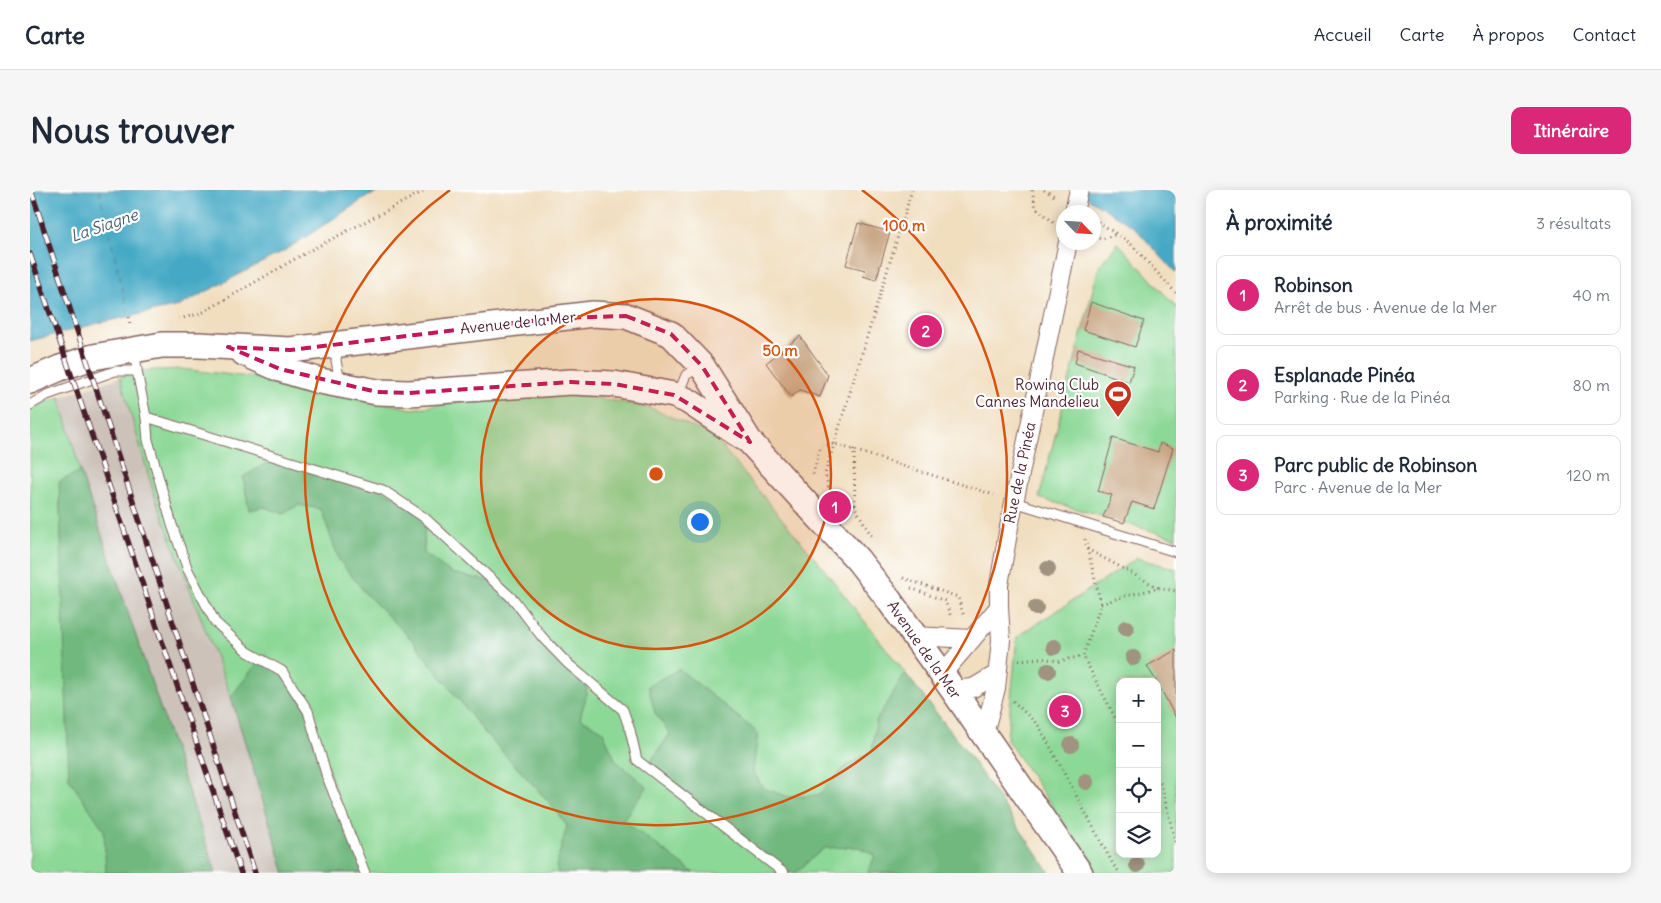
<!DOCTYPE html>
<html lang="fr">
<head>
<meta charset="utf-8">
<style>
	body { margin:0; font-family:Delius,sans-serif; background:#f6f6f7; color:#1f2937 }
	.controls { position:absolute; right:15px; bottom:15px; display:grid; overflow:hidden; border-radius:10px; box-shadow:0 2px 12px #0003 }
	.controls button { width:45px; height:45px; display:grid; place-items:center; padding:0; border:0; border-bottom:1px solid #e0e1e3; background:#fff; color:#1f2937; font:25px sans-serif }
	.compass { position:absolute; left:1026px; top:15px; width:45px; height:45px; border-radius:50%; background:#fff; box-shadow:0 2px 12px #0003; rotate:115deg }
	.you { position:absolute; left:669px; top:331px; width:18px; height:18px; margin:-12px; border:4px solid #fff; border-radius:50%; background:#1a73e8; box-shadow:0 0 0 8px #1a73e833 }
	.badge { display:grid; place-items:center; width:32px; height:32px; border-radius:50%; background:#db2777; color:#fff; font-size:16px; font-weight:700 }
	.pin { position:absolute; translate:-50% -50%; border:2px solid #fff; box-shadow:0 1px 5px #0006 }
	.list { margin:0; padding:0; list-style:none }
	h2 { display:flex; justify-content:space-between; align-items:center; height:65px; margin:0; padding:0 20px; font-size:21px }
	h2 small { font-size:16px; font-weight:400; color:#747a83 }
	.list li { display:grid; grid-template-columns:32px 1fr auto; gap:15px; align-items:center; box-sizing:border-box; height:80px; margin:0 10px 10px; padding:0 10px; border:1px solid #e0e1e3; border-radius:10px }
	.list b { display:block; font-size:19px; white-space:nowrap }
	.list p { margin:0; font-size:16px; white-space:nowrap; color:#747a83 }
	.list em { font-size:16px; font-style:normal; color:#747a83 }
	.icon { flex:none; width:28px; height:28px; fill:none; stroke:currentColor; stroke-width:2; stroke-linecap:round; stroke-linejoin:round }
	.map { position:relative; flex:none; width:1146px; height:683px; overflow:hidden; border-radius:10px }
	header { display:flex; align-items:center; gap:30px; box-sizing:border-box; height:70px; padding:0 25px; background:#fff; border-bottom:1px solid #e0e1e3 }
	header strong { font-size:24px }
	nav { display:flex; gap:28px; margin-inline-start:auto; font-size:18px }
	.intro { display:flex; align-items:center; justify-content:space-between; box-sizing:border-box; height:120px; padding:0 30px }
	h1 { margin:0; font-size:35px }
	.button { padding:12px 22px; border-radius:10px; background:#db2777; color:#fff; font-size:18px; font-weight:700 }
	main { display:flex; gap:30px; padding:0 30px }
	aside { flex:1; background:#fff; border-radius:10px; box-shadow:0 2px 12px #0003 }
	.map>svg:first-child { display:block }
</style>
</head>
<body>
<header>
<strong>Carte</strong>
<nav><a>Accueil</a><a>Carte</a><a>À propos</a><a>Contact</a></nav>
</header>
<div class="intro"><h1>Nous trouver</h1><a class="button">Itinéraire</a></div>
<main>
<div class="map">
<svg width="1146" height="683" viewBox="0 0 1146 683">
	<rect width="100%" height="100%" fill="#fff"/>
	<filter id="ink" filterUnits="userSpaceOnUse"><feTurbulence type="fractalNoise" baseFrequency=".02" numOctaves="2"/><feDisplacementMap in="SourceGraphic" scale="10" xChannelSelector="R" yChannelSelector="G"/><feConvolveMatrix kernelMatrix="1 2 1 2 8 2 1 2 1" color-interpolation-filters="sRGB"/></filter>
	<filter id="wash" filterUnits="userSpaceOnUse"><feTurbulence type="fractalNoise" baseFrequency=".0096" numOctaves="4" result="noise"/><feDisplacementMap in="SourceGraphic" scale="20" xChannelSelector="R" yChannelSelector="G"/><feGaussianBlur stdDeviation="1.12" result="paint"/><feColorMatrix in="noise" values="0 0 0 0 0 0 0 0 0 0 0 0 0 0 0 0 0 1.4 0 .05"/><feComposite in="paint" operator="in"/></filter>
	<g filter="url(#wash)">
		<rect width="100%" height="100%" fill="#f0debf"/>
		<path fill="#ccc2b9" d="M90,187L125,307L201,507L255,683H186L50,281L30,207Z"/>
		<g fill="#8cd896" stroke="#6b7c60" fill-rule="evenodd">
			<path d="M1088,53L1146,117V348L1009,308L1069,76Z"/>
			<path d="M151,179L253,191L382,219L459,207L548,204L621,218L683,246L793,378L933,557L1020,683H255L201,507L125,307L90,187L107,181Z"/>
			<path d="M30,207L50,281L186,683H0V217Z"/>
			<path d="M1107,368L1146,379V683H1068L977,550L987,447ZM1090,492H1127V664H1090Z"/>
		</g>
		<g fill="#71b87f" stroke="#5e6c55">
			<path d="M245,268L353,300L395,328L394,363L421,383L465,392L555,488L557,504L550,528L572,540L586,571L617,597L593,630L664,683H528L526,676L537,636L519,612L454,542L382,450L336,404L309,370L291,319L268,315L253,324L234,317L219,320L213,287Z"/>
			<path d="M50,281L186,683H76L74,640L39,589L29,292Z"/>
			<path d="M234,464L252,481L278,521L335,683H255L201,507Z"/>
			<path d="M649,479L728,543L723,581L733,598L759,607L788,605L815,577L842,561L846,531L875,483L933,557L1020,683H838L845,665L828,657L794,658L765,683H754L617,577L640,544L625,523L618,496Z"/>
		</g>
		<g fill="#45a9c5" stroke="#486478">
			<path d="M0,0H353L337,7L254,61L149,116L73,132L0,151Z"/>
			<path d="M1045,0H1146V83L1105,38Z"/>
		</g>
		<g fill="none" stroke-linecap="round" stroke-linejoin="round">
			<path stroke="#485d70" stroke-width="1" stroke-dasharray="6 5" stroke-linecap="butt" d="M69,0L99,127"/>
		</g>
		<g id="blocks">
			<g fill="#c6a37f">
				<path d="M828,33L860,42L846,90L833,86L835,80L816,75Z"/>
				<path d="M1061,112L1114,131L1105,157L1053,140Z"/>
				<path d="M770,146L798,185L790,207L770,200L761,207L736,173Z"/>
				<path d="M1048,159L1104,176L1099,192L1045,173Z"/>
				<path d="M1083,248L1128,262L1130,253L1143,258L1124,319L1102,312L1094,333L1073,327L1082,305L1068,301Z"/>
				<path d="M1146,460V528L1127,492L1117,476Z"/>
			</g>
		</g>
	</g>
	<g filter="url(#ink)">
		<use href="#blocks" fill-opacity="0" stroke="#84625f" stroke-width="1"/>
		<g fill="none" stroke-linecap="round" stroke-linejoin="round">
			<g stroke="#84625f" stroke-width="11">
				<g id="lane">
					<path d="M308,156L306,170L310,193"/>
					<path d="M107,181L116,227L118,250L142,335L158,380L185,432L218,462L252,481L278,521L296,584L335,683"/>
					<path d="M646,203L651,197L656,185L670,177"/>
					<path d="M0,215L17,205L85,181H107L105,161"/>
					<path d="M116,227L353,300L395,328L484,410L512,447L537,473L593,520L600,540L607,570L754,683"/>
					<path d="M984,312L1146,362"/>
				</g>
			</g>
			<g stroke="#84625f" stroke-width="20">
				<g id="street">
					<path d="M884,446L942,449L969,417"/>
					<path d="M912,484L942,449"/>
					<path d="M922,500L943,498L967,484"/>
					<path d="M954,544L966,498L971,450L969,417V395L979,337L1038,52"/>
				</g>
			</g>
			<g stroke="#84625f" stroke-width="28">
				<g id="secondary">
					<path d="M214,163L250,179L290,191L347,202L379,203L541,192L584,194L644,205L658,211L714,248"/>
					<path d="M0,191L30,178L63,167L132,155H169L260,160L563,124L596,126L641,144L672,176L720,252L828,370L856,406L912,484L1050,683"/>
				</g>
			</g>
			<g stroke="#84625f" stroke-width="3" stroke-dasharray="1 4" stroke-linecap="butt">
				<path d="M1002,0L1006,18L1027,35"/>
				<path d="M1014,0L1026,7"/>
				<path d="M1064,29L1100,53L1146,103"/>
				<path d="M1064,47L1072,49L1087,44"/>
				<path d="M99,127L100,136"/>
				<path d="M149,129L172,123L277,62L396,0"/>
				<path d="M824,259L825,317L842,347"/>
				<path d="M783,284L791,256L805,254L964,305"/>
				<path d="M800,302L795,284L882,0"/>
				<path d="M1055,349L1071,414L1053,466L1090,537"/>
				<path d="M1057,359L1129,398"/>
				<path d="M873,388L928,407L934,427"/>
				<path d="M881,398L915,411L921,427"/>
				<path d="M1071,414L1095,406L1129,398L1146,401"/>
				<path d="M989,470L1011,468L1029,471L1053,466"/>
				<path d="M983,511L1009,536L1084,676L1090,683"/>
				<path d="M1127,589L1131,594L1146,655"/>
			</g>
			<use href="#lane" stroke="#fff" stroke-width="9"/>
			<use href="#street" stroke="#fff" stroke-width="18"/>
			<use href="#secondary" stroke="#fff" stroke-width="25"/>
			<g stroke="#4a1f2b" stroke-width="5.5">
				<g id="rail">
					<path d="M1,0L225,683"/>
					<path d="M0,64L211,683"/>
				</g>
			</g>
			<use href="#rail" stroke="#fff" stroke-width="4" stroke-dasharray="11" stroke-linecap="butt"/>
			<g stroke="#84625f" stroke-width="20" stroke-linecap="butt">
				<path id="street-bridge" d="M1044,22L1049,0"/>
			</g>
			<use href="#street-bridge" stroke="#fff" stroke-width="18"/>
		</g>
		<g fill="#a0937f">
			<circle cx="1018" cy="379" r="8"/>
			<circle cx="1006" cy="418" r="8"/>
			<circle cx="1096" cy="438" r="8"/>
			<circle cx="1024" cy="457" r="8"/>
			<circle cx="1103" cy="468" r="8"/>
			<circle cx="1018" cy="481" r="8"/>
			<circle cx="1041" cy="555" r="8"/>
			<circle cx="1056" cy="592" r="8"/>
			<circle cx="1107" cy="675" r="8"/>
		</g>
	</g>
	<path fill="none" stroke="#c2185b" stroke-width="4" stroke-dasharray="10 6" stroke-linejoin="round" d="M596,126L641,144L672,176L720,252L644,205L584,194L541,192L379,203L347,202L250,179L198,157L260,160L527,128Z"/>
	<circle cx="626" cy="284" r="175" fill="#d8530f" fill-opacity=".12"/>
	<g fill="none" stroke="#d8530f" stroke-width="2.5">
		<circle cx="626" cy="284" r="175"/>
		<path d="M832 0A351 351 0 1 1 420 0"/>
	</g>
	<defs>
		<g id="stadium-pin" transform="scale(1.4375)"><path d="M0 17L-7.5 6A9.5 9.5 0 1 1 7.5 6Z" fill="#c8321e" stroke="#fff"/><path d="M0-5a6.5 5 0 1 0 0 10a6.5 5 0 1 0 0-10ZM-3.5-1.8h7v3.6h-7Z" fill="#fff"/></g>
	</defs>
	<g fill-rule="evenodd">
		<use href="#stadium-pin" x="1088" y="204"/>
	</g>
	<g text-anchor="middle" stroke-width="4.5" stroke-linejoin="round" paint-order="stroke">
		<g font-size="15" fill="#4a1f2b" stroke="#fff">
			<text transform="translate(488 133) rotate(-6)" y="5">Avenue de la Mer</text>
			<text transform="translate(990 283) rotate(-78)" y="5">Rue de la Pinéa</text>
			<text transform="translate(894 460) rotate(55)" y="5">Avenue de la Mer</text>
		</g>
		<g font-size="15" fill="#4a1f2b" stroke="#fff" text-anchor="end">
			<text x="1069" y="200">Rowing Club<tspan x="1069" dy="17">Cannes Mandelieu</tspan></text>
		</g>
		<g font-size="16" font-style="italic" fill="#485d70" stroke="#fff">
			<text transform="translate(74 35) rotate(-19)" y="6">La Siagne</text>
		</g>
	</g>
	<circle cx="626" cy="284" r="8" fill="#d8530f" stroke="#fff" stroke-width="2.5"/>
	<g font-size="15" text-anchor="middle" font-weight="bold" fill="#d8530f" stroke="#fff" stroke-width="4.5" stroke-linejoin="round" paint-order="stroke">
		<text x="874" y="41">100 m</text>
		<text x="750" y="166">50 m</text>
	</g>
</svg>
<div class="controls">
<button>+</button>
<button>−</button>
<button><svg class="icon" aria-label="locate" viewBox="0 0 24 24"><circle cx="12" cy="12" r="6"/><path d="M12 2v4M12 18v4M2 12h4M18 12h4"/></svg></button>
<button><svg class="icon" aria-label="layers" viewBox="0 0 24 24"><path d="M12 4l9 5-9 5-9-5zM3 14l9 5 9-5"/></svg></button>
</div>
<svg class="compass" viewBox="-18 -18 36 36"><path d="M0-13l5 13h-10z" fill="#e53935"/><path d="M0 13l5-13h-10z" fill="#747a83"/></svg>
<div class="you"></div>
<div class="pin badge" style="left:805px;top:317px">1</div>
<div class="pin badge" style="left:896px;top:141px">2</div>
<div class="pin badge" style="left:1035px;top:521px">3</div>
</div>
<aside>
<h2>À proximité<small>3 résultats</small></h2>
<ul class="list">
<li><span class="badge">1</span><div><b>Robinson</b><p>Arrêt de bus · Avenue de la Mer</p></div><em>40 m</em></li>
<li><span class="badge">2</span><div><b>Esplanade Pinéa</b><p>Parking · Rue de la Pinéa</p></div><em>80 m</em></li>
<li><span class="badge">3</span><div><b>Parc public de Robinson</b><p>Parc · Avenue de la Mer</p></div><em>120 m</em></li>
</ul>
</aside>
</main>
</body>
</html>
